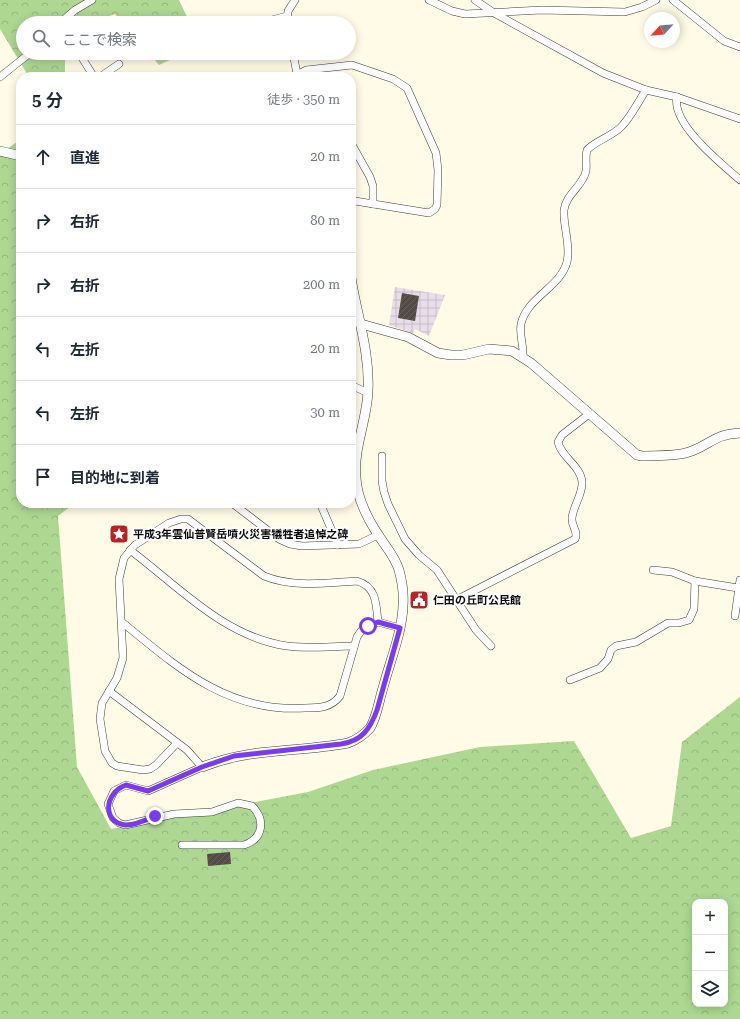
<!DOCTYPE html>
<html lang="ja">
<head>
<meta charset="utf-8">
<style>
	body { margin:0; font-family:"Roboto Serif","Noto Sans JP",serif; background:#f2f2f3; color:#1f2937 }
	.controls { position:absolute; right:12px; bottom:12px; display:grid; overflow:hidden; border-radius:8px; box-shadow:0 2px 10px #0003 }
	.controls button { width:36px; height:36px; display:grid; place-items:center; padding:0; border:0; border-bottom:1px solid #e0e1e3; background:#fff; color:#1f2937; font:20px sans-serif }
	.compass { position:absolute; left:644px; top:12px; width:36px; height:36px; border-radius:50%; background:#fff; box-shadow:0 2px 10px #0003; rotate:244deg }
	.stop { position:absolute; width:12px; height:12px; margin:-9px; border:3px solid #7c3aed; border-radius:50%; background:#fff }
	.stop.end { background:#7c3aed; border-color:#fff; box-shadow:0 1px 4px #0008 }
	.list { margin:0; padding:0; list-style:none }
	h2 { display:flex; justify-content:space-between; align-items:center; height:52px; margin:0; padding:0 16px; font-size:17px }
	h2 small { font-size:13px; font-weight:400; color:#747a83 }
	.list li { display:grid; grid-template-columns:26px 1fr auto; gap:12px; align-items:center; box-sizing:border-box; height:64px; padding:0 16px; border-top:1px solid #e0e1e3 }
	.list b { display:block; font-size:15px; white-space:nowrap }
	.list em { font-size:13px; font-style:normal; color:#747a83 }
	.icon { flex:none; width:22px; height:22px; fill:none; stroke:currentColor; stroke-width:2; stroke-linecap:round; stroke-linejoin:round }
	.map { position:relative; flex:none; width:740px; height:1019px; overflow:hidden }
	.search { position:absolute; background:#fff; box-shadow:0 2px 10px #0003; left:16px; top:16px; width:340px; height:44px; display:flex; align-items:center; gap:10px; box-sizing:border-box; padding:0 14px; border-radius:22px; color:#747a83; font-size:15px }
	.panel { position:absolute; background:#fff; box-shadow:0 2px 10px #0003; left:16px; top:72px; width:340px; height:436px; border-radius:16px }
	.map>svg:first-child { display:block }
</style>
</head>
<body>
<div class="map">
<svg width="740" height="1019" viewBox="0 0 740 1019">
	<defs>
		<pattern id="industrial-grid" width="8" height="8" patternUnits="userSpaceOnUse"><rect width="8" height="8" fill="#e8dde9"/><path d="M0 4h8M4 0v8" fill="none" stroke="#c6bcc6"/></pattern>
		<pattern id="forest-crowns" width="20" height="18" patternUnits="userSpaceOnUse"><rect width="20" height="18" fill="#aed792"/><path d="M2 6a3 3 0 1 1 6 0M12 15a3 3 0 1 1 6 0" fill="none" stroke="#94b77d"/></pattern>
		<pattern id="building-hatch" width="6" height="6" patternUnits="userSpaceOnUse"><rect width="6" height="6" fill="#524b46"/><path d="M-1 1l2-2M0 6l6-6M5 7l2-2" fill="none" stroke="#66605c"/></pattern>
	</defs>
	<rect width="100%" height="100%" fill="#fffbe6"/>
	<path fill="url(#industrial-grid)" d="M395,287L445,295L429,336L415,329L413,333L389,325Z"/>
	<g fill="url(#forest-crowns)" fill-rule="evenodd">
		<path d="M0,0H179L190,23H123L115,14L89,23H23V53H65V77H29L0,29Z"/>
		<path d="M149,53H185L159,65Z"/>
		<path d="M21,139V503H75L58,516L77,767L111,829L308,792L373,770L480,747L574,741L631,838L671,826L682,742L740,697V1019H0V154ZM695,902H725V1004H695Z"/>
	</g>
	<g fill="url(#building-hatch)">
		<path d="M402,293L419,296L415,321L398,318Z"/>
		<path d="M428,593V607H411L410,594Z"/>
		<path d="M230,852L231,864L208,866L207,854Z"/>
	</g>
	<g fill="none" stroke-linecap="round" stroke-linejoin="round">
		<g stroke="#3c3c3c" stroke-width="8">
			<g id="minor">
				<path d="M429,0L452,11L465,14L542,10L625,12L642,7L656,0"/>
				<path d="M475,0L494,13L603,73L646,90L677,97L740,119"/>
				<path d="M673,0L724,41L740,47"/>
				<path d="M60,23L75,10L92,0"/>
				<path d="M260,23L287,16"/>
				<path d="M287,23L288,11L295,0"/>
				<path d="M79,53L94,77"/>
				<path d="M293,53L297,74"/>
				<path d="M0,77L30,53"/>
				<path d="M100,77L119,64"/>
				<path d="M293,77L306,70L352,65L393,79L407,88L436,153L438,170L437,205L435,209L429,213L355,201L351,202"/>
				<path d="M677,97C671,124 722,164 740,180"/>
				<path d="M351,143L370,177L373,186V204"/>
				<path d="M351,320L361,324"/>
				<path d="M523,357C524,345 519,336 521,324C527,297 560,288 567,262C571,245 563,227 564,210C566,194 583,186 586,171C587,164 585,157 587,150C595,141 611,137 621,127C631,117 638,102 646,90"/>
				<path d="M351,385L368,393"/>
				<path d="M382,456V481L384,492L388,504L405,539L419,555L437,570L476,630L491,646"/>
				<path d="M232,503L279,539L290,544L302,546L359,544L378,535"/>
				<path d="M320,503L338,545"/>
				<path d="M130,550C178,586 224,637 287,646C309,649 332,646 354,646"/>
				<path d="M653,570L672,572L695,581L738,588"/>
				<path d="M456,600L575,539C579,532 571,526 572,518C573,506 583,494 582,482C581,466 561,457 558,442L562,435L589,414"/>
				<path d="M735,616L740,580"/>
				<path d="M123,623C178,668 228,713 305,708C319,708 331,708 340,696L357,637L361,631L378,622L400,628"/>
				<path d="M570,680L600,668L608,659L611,650L616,646L636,642L668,623H679L689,620L694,609L695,581"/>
				<path d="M109,691L187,750L202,767L148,791L126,785L114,791L108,804L113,818L119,823L125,825L174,814L212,812L238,803L252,806C266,820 263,839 244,845H182"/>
				<path d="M177,743L156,765L150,769L143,770L117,766L112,763L105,751L100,719L102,703L117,678L123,658L119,579L124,558L135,545L169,523L181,519H188L264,576C294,588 325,583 357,581C377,587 376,604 378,622"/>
			</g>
		</g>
		<g stroke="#3c3c3c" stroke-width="10">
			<g id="tertiary">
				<path d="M0,151L21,156"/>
				<path d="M361,324L408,337L438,353L451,355H463L489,349L512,351L531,363L637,455L642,456C657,455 674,457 689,452C710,445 714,434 740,433"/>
				<path d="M202,767C252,747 296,753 348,743C356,740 364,735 370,728C377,717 379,700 383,688C390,661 402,633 403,606C404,593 402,581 399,570C395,557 386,547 379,536C367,518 357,499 356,478C353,448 367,421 368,391C370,352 357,316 351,278"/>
			</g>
		</g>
		<use href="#minor" stroke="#fff" stroke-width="7"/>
		<use href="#tertiary" stroke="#fff" stroke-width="9"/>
	</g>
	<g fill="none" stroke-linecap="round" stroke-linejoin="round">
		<path stroke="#7c3aed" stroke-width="5" d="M155,816C146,820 134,826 125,825C102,822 104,793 126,785L148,791L202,767L234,756L341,744C362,741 370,729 377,710L400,628L378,622L368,626"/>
	</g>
	<defs>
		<g id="sight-square" transform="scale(1)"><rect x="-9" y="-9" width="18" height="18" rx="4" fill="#b52526" stroke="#fff"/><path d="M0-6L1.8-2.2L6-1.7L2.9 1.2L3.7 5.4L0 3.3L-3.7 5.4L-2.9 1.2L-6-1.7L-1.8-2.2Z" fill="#fff"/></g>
		<g id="civic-square" transform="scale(1)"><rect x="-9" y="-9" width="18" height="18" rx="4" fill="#b52526" stroke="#fff"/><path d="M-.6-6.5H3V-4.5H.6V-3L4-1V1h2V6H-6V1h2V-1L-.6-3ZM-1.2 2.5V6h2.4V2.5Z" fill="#fff"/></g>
	</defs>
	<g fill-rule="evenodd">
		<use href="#sight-square" x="119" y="534"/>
		<use href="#civic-square" x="419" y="600"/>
	</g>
	<g text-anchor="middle" stroke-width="4" stroke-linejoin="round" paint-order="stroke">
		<g font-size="11" font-weight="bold" fill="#090909" stroke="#fff" text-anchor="start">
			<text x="133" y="538">平成3年雲仙普賢岳噴火災害犠牲者追悼之碑</text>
			<text x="433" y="604">仁田の丘町公民館</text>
		</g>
	</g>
</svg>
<div class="controls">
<button>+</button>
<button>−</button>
<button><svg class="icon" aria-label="layers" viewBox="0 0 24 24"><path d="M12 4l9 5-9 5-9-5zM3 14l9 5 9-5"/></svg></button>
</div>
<svg class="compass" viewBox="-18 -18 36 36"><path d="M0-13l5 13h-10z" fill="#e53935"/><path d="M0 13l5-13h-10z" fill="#747a83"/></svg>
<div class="stop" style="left:368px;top:626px"></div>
<div class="stop end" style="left:155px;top:816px"></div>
<div class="search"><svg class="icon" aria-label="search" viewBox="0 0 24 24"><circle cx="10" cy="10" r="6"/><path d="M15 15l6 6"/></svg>ここで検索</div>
<section class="panel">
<h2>5 分<small>徒歩 · 350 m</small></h2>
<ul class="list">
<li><svg class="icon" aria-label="ahead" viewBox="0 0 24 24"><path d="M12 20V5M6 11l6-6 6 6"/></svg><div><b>直進</b></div><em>20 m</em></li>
<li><svg class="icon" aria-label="right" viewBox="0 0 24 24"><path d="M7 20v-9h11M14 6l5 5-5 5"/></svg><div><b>右折</b></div><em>80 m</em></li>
<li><svg class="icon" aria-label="right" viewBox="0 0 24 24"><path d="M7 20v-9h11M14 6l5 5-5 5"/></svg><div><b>右折</b></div><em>200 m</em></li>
<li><svg class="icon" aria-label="left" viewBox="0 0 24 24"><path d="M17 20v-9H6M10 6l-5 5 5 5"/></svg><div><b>左折</b></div><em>20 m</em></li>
<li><svg class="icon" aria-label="left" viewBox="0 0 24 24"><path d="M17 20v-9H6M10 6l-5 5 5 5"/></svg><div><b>左折</b></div><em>30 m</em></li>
<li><svg class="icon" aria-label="arrive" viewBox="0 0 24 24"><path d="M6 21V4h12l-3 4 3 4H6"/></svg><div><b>目的地に到着</b></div></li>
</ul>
</section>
</div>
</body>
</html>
